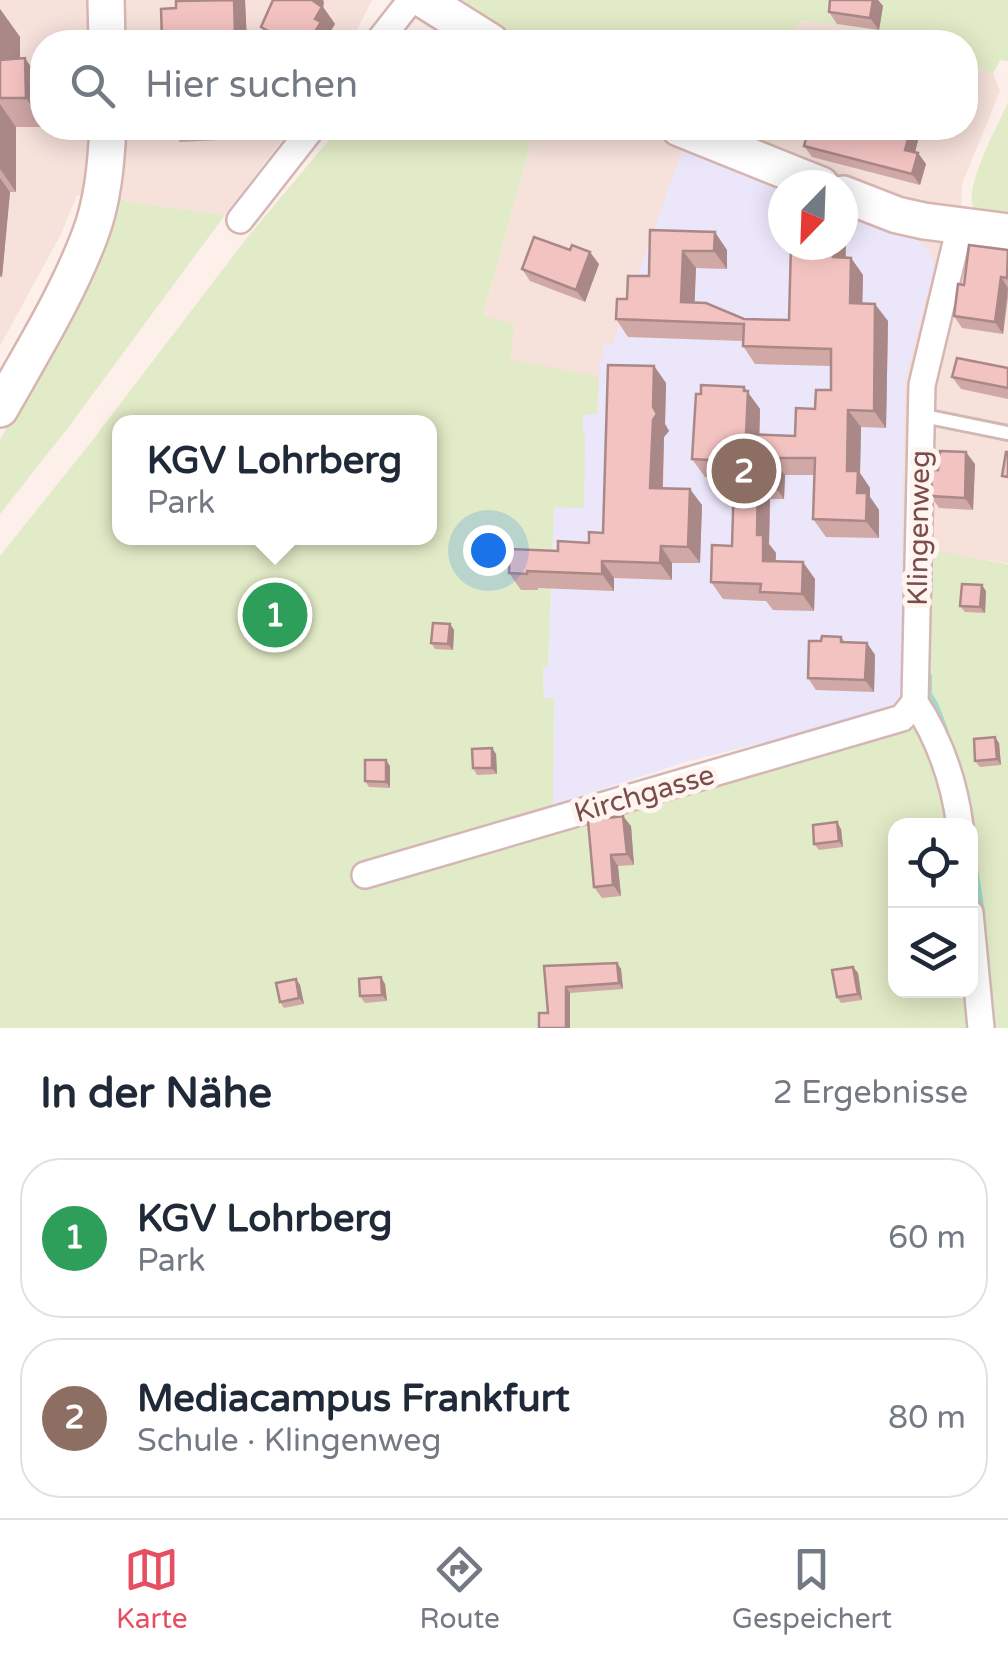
<!DOCTYPE html>
<html lang="de">
<head>
<meta charset="utf-8">
<style>
	body { margin:0; font-family:"Varela Round",sans-serif; background:#f2f2f3; color:#1f2937 }
	.controls { position:absolute; right:30px; bottom:30px; display:grid; overflow:hidden; border-radius:20px; box-shadow:0 5px 25px #0003 }
	.controls button { width:90px; height:90px; display:grid; place-items:center; padding:0; border:0; border-bottom:2px solid #e0e1e3; background:#fff; color:#1f2937; font:50px sans-serif }
	.compass { position:absolute; left:768px; top:170px; width:90px; height:90px; border-radius:50%; background:#fff; box-shadow:0 5px 25px #0003; rotate:203deg }
	.you { position:absolute; left:488px; top:550px; width:35px; height:35px; margin:-25px; border:8px solid #fff; border-radius:50%; background:#1a73e8; box-shadow:0 0 0 15px #1a73e833 }
	.badge { display:grid; place-items:center; width:65px; height:65px; border-radius:50%; background:#e64f62; color:#fff; font-size:32px; font-weight:700 }
	.pin { position:absolute; translate:-50% -50%; border:5px solid #fff; box-shadow:0 2px 10px #0006 }
	.popup { position:absolute; left:112px; top:415px; width:325px; height:130px; box-sizing:border-box; display:grid; place-content:center; border-radius:20px; background:#fff; filter:drop-shadow(0 2px 8px #0005); font-size:32px; white-space:nowrap; color:#747a83 }
	.popup b { font-size:38px; color:#1f2937 }
	.popup::after { content:''; position:absolute; left:50%; top:100%; margin-left:-20px; border:20px solid transparent; border-top-color:#fff }
	.list { margin:0; padding:0; list-style:none }
	h2 { display:flex; justify-content:space-between; align-items:center; height:130px; margin:0; padding:0 40px; font-size:42px }
	h2 small { font-size:32px; font-weight:400; color:#747a83 }
	.list li { display:grid; grid-template-columns:65px 1fr auto; gap:30px; align-items:center; box-sizing:border-box; height:160px; margin:0 20px 20px; padding:0 20px; border:2px solid #e0e1e3; border-radius:40px }
	.list b { display:block; font-size:38px; white-space:nowrap }
	.list p { margin:0; font-size:32px; white-space:nowrap; color:#747a83 }
	.list em { font-size:32px; font-style:normal; color:#747a83 }
	.icon { flex:none; width:55px; height:55px; fill:none; stroke:currentColor; stroke-width:2; stroke-linecap:round; stroke-linejoin:round }
	.map { position:relative; flex:none; width:1008px; height:1028px; overflow:hidden }
	.search { position:absolute; background:#fff; box-shadow:0 5px 25px #0003; left:30px; right:30px; top:30px; height:110px; display:flex; align-items:center; gap:25px; box-sizing:border-box; padding:0 35px; border-radius:40px; color:#747a83; font-size:38px }
	.sheet { height:490px; background:#fff }
	nav { display:flex; justify-content:space-around; align-items:center; box-sizing:border-box; height:140px; border-top:2px solid #e0e1e3; background:#fff; font-size:28px; color:#747a83 }
	nav a { display:grid; justify-items:center; gap:5px }
	nav .on { color:#e64f62 }
	.map>svg:first-child { display:block }
</style>
</head>
<body>
<div class="map">
<svg width="1008" height="1028" viewBox="0 0 1008 1028">
	<rect width="100%" height="100%" fill="#fdefea"/>
	<g fill="#f6e1db" fill-rule="evenodd">
		<path d="M0,0H372L351,42H42V128H291L225,215L77,195L61,234L0,346Z"/>
		<path d="M801,20L908,35L924,42H784Z"/>
		<path d="M966,62L993,74L1000,91L962,184L960,225L1008,233V563L932,551L905,680L896,704L830,726L692,760L510,359L483,317L535,128H634L760,179L772,150L774,128H966ZM783,185H843V245H783Z"/>
	</g>
	<path fill="#ebe6f9" d="M683,148L783,191V245H843V215L914,239L922,243L930,252L934,265L933,272L905,380L902,548L905,680L896,704L830,726L692,760L553,805L554,698H544L543,667L548,666L554,506L584,507L583,414L597,413L600,358L603,357V344L612,345Z"/>
	<g fill="#e2ebc7" fill-rule="evenodd">
		<path d="M453,0H1008V61L1000,60L993,74L966,62V42H924L907,35L801,20L784,42H516Z"/>
		<path d="M1008,102V215L985,212L973,207C965,183 998,126 1008,102Z"/>
		<path d="M339,128H535L483,316L514,324L510,359L599,377L597,414L583,415V435H585L584,508L554,507L548,666L543,668L544,698H554L553,805L569,824L921,725L932,550L1008,564V1028H0V556L88,446L246,239ZM120,422H430V538H120ZM896,826H970V991H896Z"/>
		<path d="M716,128H774L772,150Z"/>
		<path d="M115,200L225,215L67,429L0,514V440L62,326Z"/>
	</g>
	<g fill="none" stroke-linecap="round" stroke-linejoin="round">
		<g stroke="#a3d9cf" stroke-width="8">
			<path d="M928,677V694L935,706L944,730"/>
			<path d="M970,842L981,914"/>
		</g>
		<g stroke="#d4b7b4" stroke-width="18">
			<path id="lane" d="M919,415L1008,433"/>
		</g>
		<g stroke="#d4b7b4" stroke-width="30">
			<g id="street">
				<path d="M378,42L411,0"/>
				<path d="M240,220L312,128"/>
				<path d="M960,826C954,780 940,740 915,702L922,385L960,226"/>
				<path d="M365,875L902,718L915,702"/>
				<path d="M970,913L981,1028"/>
			</g>
		</g>
		<g stroke="#d7b5b1" stroke-width="40">
			<g id="secondary">
				<path d="M106,0L107,42"/>
				<path d="M424,0L491,42"/>
				<path d="M679,128L821,185"/>
				<path d="M843,194L897,215L924,221L1008,232"/>
				<path d="M0,409C32,352 67,296 90,235C103,201 106,164 108,128"/>
			</g>
		</g>
		<use href="#lane" stroke="#fff" stroke-width="12"/>
		<use href="#street" stroke="#fff" stroke-width="25"/>
		<use href="#secondary" stroke="#fff" stroke-width="35"/>
	</g>
	<g fill="#d0a8a6">
		<path d="M245,0L247,42H164L162,40L176,8Z"/>
		<path d="M830,0H878L883,6L879,30L837,24L829,12Z"/>
		<path d="M324,2L323,7L335,24L329,34L333,40L332,42H272L261,27Z"/>
		<path d="M0,9L20,37V58L42,83V127H16V192H10L2,277H0Z"/>
		<path d="M221,128V140L180,142L171,130Z"/>
		<path d="M826,130L920,132L915,152L918,153L926,164L920,185L812,157L804,146Z"/>
		<path d="M650,230L727,250V269L696,268L694,302L744,319L789,320L790,245H843L846,234V257L851,258L863,275L862,303L888,321L886,428L861,427L860,473L870,488V497L879,510V538L826,537L813,519L814,475H785L784,499H770L769,544L776,553L775,561L815,579L814,611L773,610L766,601L723,599L711,582L732,546L733,491L725,480L726,478L705,477L692,459L744,387L760,409L759,435L795,436L831,390V366L755,364L743,346V341L628,337L616,319L627,299L649,276Z"/>
		<path d="M1008,250V298L1003,334L962,328L954,316L964,285Z"/>
		<path d="M599,264L585,302L530,281L522,269Z"/>
		<path d="M654,366L666,383L665,424L669,431L664,437L663,488L702,505L700,563H672V580L614,578V591L538,588V590H521L509,573L558,551L589,543L603,533Z"/>
		<path d="M1008,368V399L961,389L952,377Z"/>
		<path d="M975,464L973,510L939,508L931,496L938,470Z"/>
		<path d="M986,591L985,613L965,612L960,606Z"/>
		<path d="M450,624L454,630L453,650L435,649L431,643Z"/>
		<path d="M841,637L845,642L867,643L875,655L874,692L816,690L808,678L821,641Z"/>
		<path d="M995,737L999,743L1001,765L980,767L975,761Z"/>
		<path d="M492,748L496,754L497,774L477,775L473,768Z"/>
		<path d="M390,766V788L369,787L365,781Z"/>
		<path d="M588,821L631,826L634,865L618,866L621,896L602,898L594,887Z"/>
		<path d="M841,829L843,847L819,850L814,844Z"/>
		<path d="M617,963L621,969L623,989L570,993V1028H539L548,1013L544,966Z"/>
		<path d="M853,967L858,973L862,1000L841,1003L837,997Z"/>
		<path d="M296,979L300,985L304,1004L284,1008L280,1002Z"/>
		<path d="M385,984L387,1001L365,1003L360,996Z"/>
	</g>
	<g fill="#a98887">
		<path d="M234,0H245L247,42H242L235,34Z"/>
		<path d="M309,0H323L324,2L323,7L335,24L329,34L333,40L332,42H309L315,19Z"/>
		<path d="M873,0H878L883,6L879,30L870,18Z"/>
		<path d="M0,9L20,37V89L0,60Z"/>
		<path d="M25,58L42,83V121L26,98Z"/>
		<path d="M0,104L16,127V192L0,169Z"/>
		<path d="M213,128H221V140Z"/>
		<path d="M911,128H917L920,132L913,161L905,150Z"/>
		<path d="M918,153L926,164L920,185L912,174Z"/>
		<path d="M0,178L10,192L2,277L0,275Z"/>
		<path d="M843,229L846,234L845,274L833,257V245H843Z"/>
		<path d="M715,232L727,250V269L714,251Z"/>
		<path d="M683,251L696,268L694,319L681,302Z"/>
		<path d="M590,252L599,264L585,302L576,290Z"/>
		<path d="M851,258L863,275L862,320L850,303Z"/>
		<path d="M1001,277L1008,288L1003,334L995,322Z"/>
		<path d="M875,304L888,321L886,428L874,411Z"/>
		<path d="M654,366L666,383L665,424L669,431L664,437L662,504L650,488Z"/>
		<path d="M744,387L760,409L759,452L746,434Z"/>
		<path d="M848,410L861,427L860,473L870,488V497L879,510V538L866,521L857,493L847,471Z"/>
		<path d="M966,452L975,464L973,510L965,498Z"/>
		<path d="M773,458L785,475L784,499L772,482Z"/>
		<path d="M758,481L770,499L769,544L776,553L775,578L763,561L757,535Z"/>
		<path d="M690,489L702,505L700,563L688,547Z"/>
		<path d="M661,546L672,563V580L660,563Z"/>
		<path d="M602,561L614,578V591L602,574Z"/>
		<path d="M803,562L815,579L814,611L802,594Z"/>
		<path d="M982,585L986,591L985,613L980,607Z"/>
		<path d="M450,624L454,630L453,650L448,644Z"/>
		<path d="M867,643L875,655L874,692L865,680Z"/>
		<path d="M995,737L999,743L1001,765L997,759Z"/>
		<path d="M492,748L496,754L497,774L492,768Z"/>
		<path d="M386,760L390,766V788L386,782Z"/>
		<path d="M623,816L631,826L634,865L627,854Z"/>
		<path d="M837,822L841,829L843,847L839,841Z"/>
		<path d="M611,855L618,866L621,896L613,885Z"/>
		<path d="M617,963L621,969L623,989L619,983Z"/>
		<path d="M853,967L858,973L862,1000L858,994Z"/>
		<path d="M381,977L385,984L387,1001L382,995Z"/>
		<path d="M296,979L300,985L304,1004L299,998Z"/>
		<path d="M566,987L570,993V1028H566Z"/>
	</g>
	<g fill="#f2c3c1" stroke="#a98887" stroke-width="2.5">
		<path d="M234,0L235,34L202,36L203,39L162,40L161,9L176,8V1Z"/>
		<path d="M273,0H312L322,7L315,19L321,22L309,42H288L261,27Z"/>
		<path d="M830,0H873L870,18L829,12Z"/>
		<path d="M25,58L26,98H0V60Z"/>
		<path d="M171,128H213L171,130Z"/>
		<path d="M809,128L826,130V128H864L880,132L881,128H911L905,150L918,153L912,174L804,146Z"/>
		<path d="M650,230L715,232L714,251H683L681,302L706,303L744,319L789,320L791,245H833V257L851,258L850,303L875,304L874,411L848,410L847,471H858L857,493H867L866,521L813,519L815,458H773L772,482L758,481L757,535H763V561L803,562L802,594L760,592L761,584L711,582L712,545L732,546L734,480H725L726,461L692,459L696,394H701V385L744,387V391H748L746,434L795,436L796,408L815,409L816,390H831V349L743,346L744,324L616,319L617,299H627L628,276H649Z"/>
		<path d="M534,237L570,250L572,245L590,252L576,290L522,269Z"/>
		<path d="M969,245L1008,250L1007,278L1001,277L995,322L954,316L958,284L964,285Z"/>
		<path d="M957,358L1008,368V388L952,377Z"/>
		<path d="M608,365L654,366L653,407L657,414L653,420L650,488L690,489L688,547L661,546L660,563L602,561V574L527,571V574L509,573L510,549L558,551V541L589,543V532L603,533Z"/>
		<path d="M940,451L966,452L965,498L931,496L932,470H938Z"/>
		<path d="M1006,452H1008V477L1002,476Z"/>
		<path d="M962,584L982,585L980,607L960,606Z"/>
		<path d="M433,623L450,624L448,644L431,643Z"/>
		<path d="M822,636L841,637V642L867,643L865,680L808,678L809,641H821Z"/>
		<path d="M995,737L997,759L975,761L974,739Z"/>
		<path d="M492,748V768H473L472,749Z"/>
		<path d="M365,760H386V782L365,781Z"/>
		<path d="M623,816L627,854L611,855L613,885L594,887L588,821Z"/>
		<path d="M837,822L839,841L814,844L813,825Z"/>
		<path d="M617,963L619,983L566,987V1028H539V1013H548L544,966Z"/>
		<path d="M853,967L858,994L837,997L832,970Z"/>
		<path d="M381,977L382,995L360,996L359,979Z"/>
		<path d="M296,979L299,998L280,1002L276,983Z"/>
	</g>
	<g text-anchor="middle" stroke-width="10" stroke-linejoin="round" paint-order="stroke">
		<g font-size="28" fill="#784d4c" stroke="#fff4f0">
			<text transform="translate(918 528) rotate(-89)" y="10">Klingenweg</text>
			<text transform="translate(644 793) rotate(-16)" y="10">Kirchgasse</text>
		</g>
	</g>
</svg>
<div class="controls">
<button><svg class="icon" aria-label="locate" viewBox="0 0 24 24"><circle cx="12" cy="12" r="6"/><path d="M12 2v4M12 18v4M2 12h4M18 12h4"/></svg></button>
<button><svg class="icon" aria-label="layers" viewBox="0 0 24 24"><path d="M12 4l9 5-9 5-9-5zM3 14l9 5 9-5"/></svg></button>
</div>
<svg class="compass" viewBox="-18 -18 36 36"><path d="M0-13l5 13h-10z" fill="#e53935"/><path d="M0 13l5-13h-10z" fill="#747a83"/></svg>
<div class="you"></div>
<div class="pin badge" style="left:275px;top:615px;background:#2e9e5b">1</div>
<div class="popup"><b>KGV Lohrberg</b>Park</div>
<div class="pin badge" style="left:744px;top:471px;background:#8d6e63">2</div>
<div class="search"><svg class="icon" aria-label="search" viewBox="0 0 24 24"><circle cx="10" cy="10" r="6"/><path d="M15 15l6 6"/></svg>Hier suchen</div>
</div>
<section class="sheet">
<h2>In der Nähe<small>2 Ergebnisse</small></h2>
<ul class="list">
<li><span class="badge" style="background:#2e9e5b">1</span><div><b>KGV Lohrberg</b><p>Park</p></div><em>60 m</em></li>
<li><span class="badge" style="background:#8d6e63">2</span><div><b>Mediacampus Frankfurt</b><p>Schule · Klingenweg</p></div><em>80 m</em></li>
</ul>
</section>
<nav>
<a class="on"><svg class="icon" aria-label="map" viewBox="0 0 24 24"><path d="M3 6l6-2 6 2 6-2v14l-6 2-6-2-6 2zM9 4v14M15 6v14"/></svg>Karte</a>
<a><svg class="icon" aria-label="directions" viewBox="0 0 24 24"><path d="M12 3l9 9-9 9-9-9zM9 14v-3h6M13 9l2 2-2 2"/></svg>Route</a>
<a><svg class="icon" aria-label="saved" viewBox="0 0 24 24"><path d="M7 4h10v16l-5-4-5 4z"/></svg>Gespeichert</a>
</nav>
</body>
</html>
